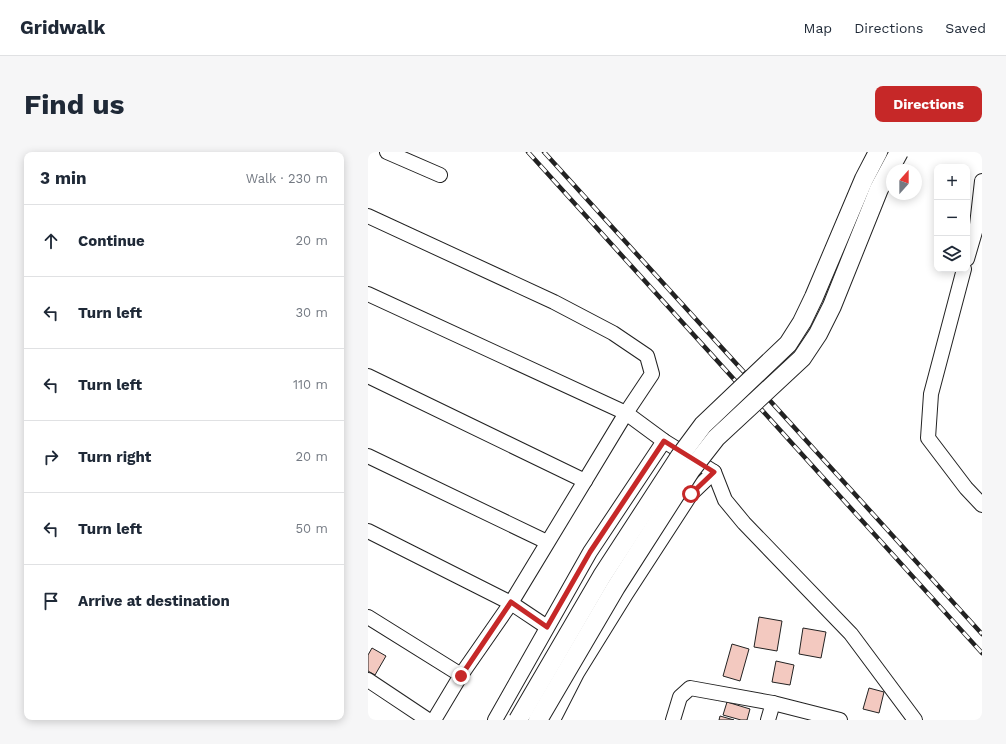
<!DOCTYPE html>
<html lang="en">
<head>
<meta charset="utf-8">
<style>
	body { margin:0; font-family:"Work Sans",sans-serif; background:#f6f6f7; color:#1f2937 }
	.controls { position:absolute; right:12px; top:12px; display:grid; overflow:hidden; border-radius:8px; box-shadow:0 2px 10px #0003 }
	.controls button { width:36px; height:36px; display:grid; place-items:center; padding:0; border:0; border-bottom:1px solid #e0e1e3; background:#fff; color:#1f2937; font:20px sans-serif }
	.compass { position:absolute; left:518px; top:12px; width:36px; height:36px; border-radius:50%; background:#fff; box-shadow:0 2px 10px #0003; rotate:21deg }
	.stop { position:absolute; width:12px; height:12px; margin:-9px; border:3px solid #c62828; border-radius:50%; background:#fff }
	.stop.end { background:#c62828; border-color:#fff; box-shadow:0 1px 4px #0008 }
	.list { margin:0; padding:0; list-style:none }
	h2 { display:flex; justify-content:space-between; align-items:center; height:52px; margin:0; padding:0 16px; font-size:17px }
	h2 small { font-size:13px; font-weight:400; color:#747a83 }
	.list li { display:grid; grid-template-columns:26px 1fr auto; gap:12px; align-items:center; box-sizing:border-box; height:72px; padding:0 16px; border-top:1px solid #e0e1e3 }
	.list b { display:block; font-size:15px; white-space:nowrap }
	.list em { font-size:13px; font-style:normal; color:#747a83 }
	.icon { flex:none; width:22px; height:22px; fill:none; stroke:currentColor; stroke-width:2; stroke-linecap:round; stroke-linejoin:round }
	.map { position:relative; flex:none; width:614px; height:568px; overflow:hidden; border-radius:8px }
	header { display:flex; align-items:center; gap:24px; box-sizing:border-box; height:56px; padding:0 20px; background:#fff; border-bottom:1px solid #e0e1e3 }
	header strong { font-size:19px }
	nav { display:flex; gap:22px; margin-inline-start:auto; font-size:14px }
	.intro { display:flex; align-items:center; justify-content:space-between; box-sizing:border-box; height:96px; padding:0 24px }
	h1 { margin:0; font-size:28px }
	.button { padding:10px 18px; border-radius:8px; background:#c62828; color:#fff; font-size:14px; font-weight:700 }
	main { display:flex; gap:24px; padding:0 24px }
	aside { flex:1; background:#fff; border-radius:8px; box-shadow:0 2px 10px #0003 }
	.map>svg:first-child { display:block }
</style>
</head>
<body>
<header>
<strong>Gridwalk</strong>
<nav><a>Map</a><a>Directions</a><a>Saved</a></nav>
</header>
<div class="intro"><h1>Find us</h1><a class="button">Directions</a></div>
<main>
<aside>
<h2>3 min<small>Walk · 230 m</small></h2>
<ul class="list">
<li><svg class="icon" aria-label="ahead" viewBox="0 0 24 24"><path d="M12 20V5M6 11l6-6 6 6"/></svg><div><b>Continue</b></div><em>20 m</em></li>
<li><svg class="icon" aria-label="left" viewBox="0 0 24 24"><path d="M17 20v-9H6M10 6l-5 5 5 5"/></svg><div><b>Turn left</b></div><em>30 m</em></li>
<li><svg class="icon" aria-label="left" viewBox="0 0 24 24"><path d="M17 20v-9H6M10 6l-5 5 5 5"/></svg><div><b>Turn left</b></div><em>110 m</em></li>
<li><svg class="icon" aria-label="right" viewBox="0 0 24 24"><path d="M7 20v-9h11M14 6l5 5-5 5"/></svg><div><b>Turn right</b></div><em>20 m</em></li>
<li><svg class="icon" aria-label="left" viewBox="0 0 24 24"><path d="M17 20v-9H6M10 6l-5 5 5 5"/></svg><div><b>Turn left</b></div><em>50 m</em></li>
<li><svg class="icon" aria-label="arrive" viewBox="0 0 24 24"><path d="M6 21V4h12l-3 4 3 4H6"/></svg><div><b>Arrive at destination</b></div></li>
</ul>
</aside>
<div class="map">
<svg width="614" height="568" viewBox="0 0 614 568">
	<rect width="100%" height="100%" fill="#fff"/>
	<g fill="#f3c9c0" stroke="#222">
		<path d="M391,465L414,469L409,499L386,495Z"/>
		<path d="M435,476L458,480L453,506L431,502Z"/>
		<path d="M364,492L381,497L372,529L355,524Z"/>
		<path d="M4,496L18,504L7,523L0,519V503Z"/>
		<path d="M408,509L426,513L422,533L404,530Z"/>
		<path d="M501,536L516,540L511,561L495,557Z"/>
		<path d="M359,550L382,557L379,568H373L355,563Z"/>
		<path d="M352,564L366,568H351Z"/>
	</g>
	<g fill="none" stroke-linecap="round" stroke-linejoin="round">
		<g stroke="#222" stroke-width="16">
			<g id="minor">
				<path d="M19,0L72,23"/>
				<path d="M0,64L186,150L245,181L279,204L284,222L258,261L143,451L93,523L66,568"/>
				<path d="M599,107L609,73L614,29"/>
				<path d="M596,117L563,242L560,286L598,336L614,353"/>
				<path d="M0,142L258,261L296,289L346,320L357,348L376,371L483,482L547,568"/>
				<path d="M0,224L217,329"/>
				<path d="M0,304L179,390"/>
				<path d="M0,379L143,451L179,475"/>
				<path d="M0,465L93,523"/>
				<path d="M0,528L60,568"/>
				<path d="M127,568L222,400L296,289"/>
				<path d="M185,568L209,521L258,442L323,342L346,320"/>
				<path d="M305,568L312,545L322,536L405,551"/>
				<path d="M400,568L405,551L472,568"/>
			</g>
		</g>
		<use href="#minor" stroke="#fff" stroke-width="14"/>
		<g stroke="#222" stroke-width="4.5">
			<g id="rail">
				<path d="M160,0L614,501"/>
				<path d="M176,0L614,482"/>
			</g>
		</g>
		<use href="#rail" stroke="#fff" stroke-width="3" stroke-dasharray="9" stroke-linecap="butt"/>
		<g stroke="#222" stroke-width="20" stroke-linecap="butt">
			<g id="major-bridge">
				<path d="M150,568L234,424L312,304L335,273L420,192L434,170L446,145L496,27L510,0"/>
				<path d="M170,568L248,435L323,318L348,286L434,206L450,182L464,154L511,37L531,0"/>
			</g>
		</g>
		<use href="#major-bridge" stroke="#fff" stroke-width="18"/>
	</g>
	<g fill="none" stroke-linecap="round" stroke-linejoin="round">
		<path stroke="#c62828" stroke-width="5" d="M93,524L143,450L179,475L222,400L296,289L346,320L323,342"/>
	</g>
</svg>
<div class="controls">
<button>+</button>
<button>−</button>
<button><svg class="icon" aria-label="layers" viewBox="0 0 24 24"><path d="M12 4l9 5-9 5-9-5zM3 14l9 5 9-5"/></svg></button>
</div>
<svg class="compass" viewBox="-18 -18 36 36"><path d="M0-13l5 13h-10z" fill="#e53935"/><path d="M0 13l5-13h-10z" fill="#747a83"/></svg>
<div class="stop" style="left:323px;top:342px"></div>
<div class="stop end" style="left:93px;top:524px"></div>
</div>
</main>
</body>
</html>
